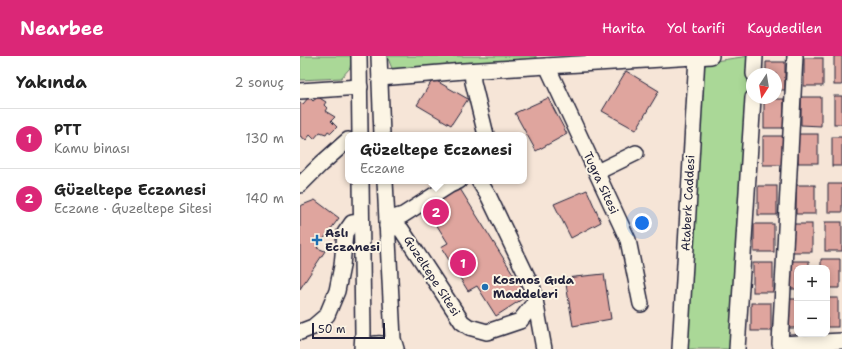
<!DOCTYPE html>
<html lang="tr">
<head>
<meta charset="utf-8">
<style>
	body { margin:0; font-family:"Shantell Sans",sans-serif; background:#f6f6f6; color:#222 }
	.controls { position:absolute; right:12px; bottom:12px; display:grid; overflow:hidden; border-radius:8px; box-shadow:0 2px 10px #0003 }
	.controls button { width:36px; height:36px; display:grid; place-items:center; padding:0; border:0; border-bottom:1px solid #e0e0e0; background:#fff; color:#222; font:20px sans-serif }
	.compass { position:absolute; left:446px; top:12px; width:36px; height:36px; border-radius:50%; background:#fff; box-shadow:0 2px 10px #0003; rotate:192deg }
	.scale { position:absolute; left:12px; bottom:10px; width:73px; box-sizing:border-box; padding-left:4px; border:2px solid #22223b; border-top:0; font-size:11px; line-height:14px; white-space:nowrap; color:#22223b; -webkit-text-stroke:3px #fcf5e5; paint-order:stroke }
	.you { position:absolute; left:342px; top:167px; width:14px; height:14px; margin:-10px; border:3px solid #fff; border-radius:50%; background:#1a73e8; box-shadow:0 0 0 6px #1a73e833 }
	.badge { display:grid; place-items:center; width:26px; height:26px; border-radius:50%; background:#db2777; color:#fff; font-size:13px; font-weight:700 }
	.pin { position:absolute; translate:-50% -50%; border:2px solid #fff; box-shadow:0 1px 4px #0006 }
	.popup { position:absolute; left:45px; top:76px; width:182px; height:52px; box-sizing:border-box; display:grid; place-content:center; border-radius:8px; background:#fff; filter:drop-shadow(0 1px 3px #0005); font-size:13px; white-space:nowrap; color:#767676 }
	.popup b { font-size:15px; color:#222 }
	.popup::after { content:''; position:absolute; left:50%; top:100%; margin-left:-8px; border:8px solid transparent; border-top-color:#fff }
	.list { margin:0; padding:0; list-style:none }
	h2 { display:flex; justify-content:space-between; align-items:center; height:52px; margin:0; padding:0 16px; font-size:17px }
	h2 small { font-size:13px; font-weight:400; color:#767676 }
	.list li { display:grid; grid-template-columns:26px 1fr auto; gap:12px; align-items:center; box-sizing:border-box; height:60px; padding:0 16px; border-top:1px solid #e0e0e0 }
	.list b { display:block; font-size:15px; white-space:nowrap }
	.list p { margin:0; font-size:13px; white-space:nowrap; color:#767676 }
	.list em { font-size:13px; font-style:normal; color:#767676 }
	.map { position:relative; flex:none; width:542px; height:293px; overflow:hidden }
	header { display:flex; align-items:center; gap:24px; box-sizing:border-box; height:56px; padding:0 20px; background:#db2777; color:#fff }
	header strong { font-size:19px }
	nav { display:flex; gap:22px; margin-inline-start:auto; font-size:14px }
	main { display:flex }
	aside { flex:1; background:#fff }
	.map>svg:first-child { display:block }
</style>
</head>
<body>
<header>
<strong>Nearbee</strong>
<nav><a>Harita</a><a>Yol tarifi</a><a>Kaydedilen</a></nav>
</header>
<main>
<aside>
<h2>Yakında<small>2 sonuç</small></h2>
<ul class="list">
<li><span class="badge">1</span><div><b>PTT</b><p>Kamu binası</p></div><em>130 m</em></li>
<li><span class="badge">2</span><div><b>Güzeltepe Eczanesi</b><p>Eczane · Guzeltepe Sitesi</p></div><em>140 m</em></li>
</ul>
</aside>
<div class="map">
<svg width="542" height="293" viewBox="0 0 542 293">
	<rect width="100%" height="100%" fill="#f6e5d7"/>
	<filter id="ink" filterUnits="userSpaceOnUse"><feTurbulence type="fractalNoise" baseFrequency=".025" numOctaves="2"/><feDisplacementMap in="SourceGraphic" scale="8" xChannelSelector="R" yChannelSelector="G"/><feConvolveMatrix kernelMatrix="1 2 1 2 8 2 1 2 1" color-interpolation-filters="sRGB"/></filter>
	<g filter="url(#ink)">
		<g fill="#aad897" stroke="#667d69">
			<path d="M0,0H52L50,12L41,22L0,24Z"/>
			<path d="M87,0H236V6L93,15Z"/>
			<path d="M449,0L433,293H380L401,7Z"/>
		</g>
		<g fill="#dfa59e" stroke="#22223b">
			<rect x="534" y="0" width="8" height="29"/>
			<rect x="504" y="2" width="19" height="28"/>
			<path d="M466,6H485V34H476V18H466Z"/>
			<path d="M326,15L359,35L336,74L302,55Z"/>
			<path d="M133,23L168,43L151,69L117,49Z"/>
			<rect x="534" y="40" width="8" height="28"/>
			<path d="M9,41L13,45L18,41L26,46L24,49L27,52L25,55L35,61L31,65L37,71L31,77L28,75L26,78L20,76L14,83L10,79L6,84L0,80V47L3,48Z"/>
			<path d="M501,41H521V70L501,69Z"/>
			<path d="M248,42L267,78L236,95L215,57Z"/>
			<rect x="464" y="43" width="20" height="29"/>
			<rect x="498" y="78" width="20" height="29"/>
			<path d="M463,80H483L482,109H463Z"/>
			<rect x="532" y="81" width="10" height="29"/>
			<path d="M157,128L227,240L196,260L177,230L168,235L141,191L148,187L124,149Z"/>
			<rect x="528" y="128" width="14" height="28"/>
			<rect x="496" y="129" width="19" height="29"/>
			<rect x="458" y="130" width="19" height="29"/>
			<path d="M287,134L301,166L271,182L254,148Z"/>
			<path d="M15,144L39,162L17,192L25,195L0,233V150Z"/>
			<rect x="525" y="166" width="17" height="29"/>
			<rect x="454" y="168" width="20" height="28"/>
			<rect x="492" y="168" width="20" height="28"/>
			<path d="M521,203H540V232H527V212H521Z"/>
			<path d="M489,205H509V212H497V233H489Z"/>
			<rect x="453" y="207" width="20" height="29"/>
			<path d="M304,218L311,263L273,270L265,222Z"/>
			<rect x="527" y="242" width="11" height="29"/>
			<rect x="487" y="243" width="10" height="29"/>
			<rect x="451" y="247" width="20" height="28"/>
		</g>
		<g fill="none" stroke-linecap="round" stroke-linejoin="round">
			<g stroke="#22223b" stroke-width="18">
				<g id="minor">
					<path d="M59,0L60,79"/>
					<path d="M79,0L82,79"/>
					<path d="M495,0L480,288L542,285"/>
					<path d="M247,10L328,184L341,248"/>
					<path d="M172,15L173,26L186,79"/>
					<path d="M454,18L455,0"/>
					<path d="M80,22L164,15L411,0"/>
					<path d="M0,35L60,31"/>
					<path d="M297,116L336,97"/>
					<path d="M61,125L63,277L62,293"/>
					<path d="M85,125L93,283L96,293"/>
					<path d="M179,125L189,141L233,233L244,293"/>
					<path d="M0,129L21,108L48,84"/>
					<path d="M87,164L103,159L150,129L159,125"/>
					<path d="M87,170L101,173L162,266L169,271L187,276L220,265L235,246"/>
					<path d="M0,276L13,271L27,259L37,235L42,210L45,177L52,167L61,166"/>
					<path d="M64,293C73,286 85,286 94,293"/>
					<path d="M380,293L397,1"/>
					<path d="M437,293L453,42"/>
				</g>
			</g>
			<use href="#minor" stroke="#fcf5e5" stroke-width="15"/>
		</g>
	</g>
	<g fill="#1f6fb2" stroke="#fcf5e5" stroke-width="1.5">
		<path d="M15 178h4v4h4v4h-4v4h-4v-4h-4v-4h4z"/>
		<circle cx="185" cy="231" r="4"/>
	</g>
	<g text-anchor="middle" stroke-width="4" stroke-linejoin="round" paint-order="stroke">
		<g font-size="12" fill="#22223b" stroke="#fcf5e5">
			<text transform="translate(301 127) rotate(65)" y="4">Tugra Sitesi</text>
			<text transform="translate(388 147) rotate(-87)" y="4">Ataberk Caddesi</text>
			<text transform="translate(132 220) rotate(57)" y="4">Guzeltepe Sitesi</text>
		</g>
		<g font-size="12" font-weight="bold" fill="#22223b" stroke="#fcf5e5" text-anchor="start">
			<text x="25" y="181">Aslı<tspan x="25" dy="14">Eczanesi</tspan></text>
			<text x="193" y="228">Kosmos Gıda<tspan x="193" dy="14">Maddeleri</tspan></text>
		</g>
	</g>
</svg>
<div class="controls">
<button>+</button>
<button>−</button>
</div>
<svg class="compass" viewBox="-18 -18 36 36"><path d="M0-13l5 13h-10z" fill="#e53935"/><path d="M0 13l5-13h-10z" fill="#767676"/></svg>
<div class="scale">50 m</div>
<div class="you"></div>
<div class="pin badge" style="left:163px;top:207px">1</div>
<div class="pin badge" style="left:136px;top:156px">2</div>
<div class="popup"><b>Güzeltepe Eczanesi</b>Eczane</div>
</div>
</main>
</body>
</html>
